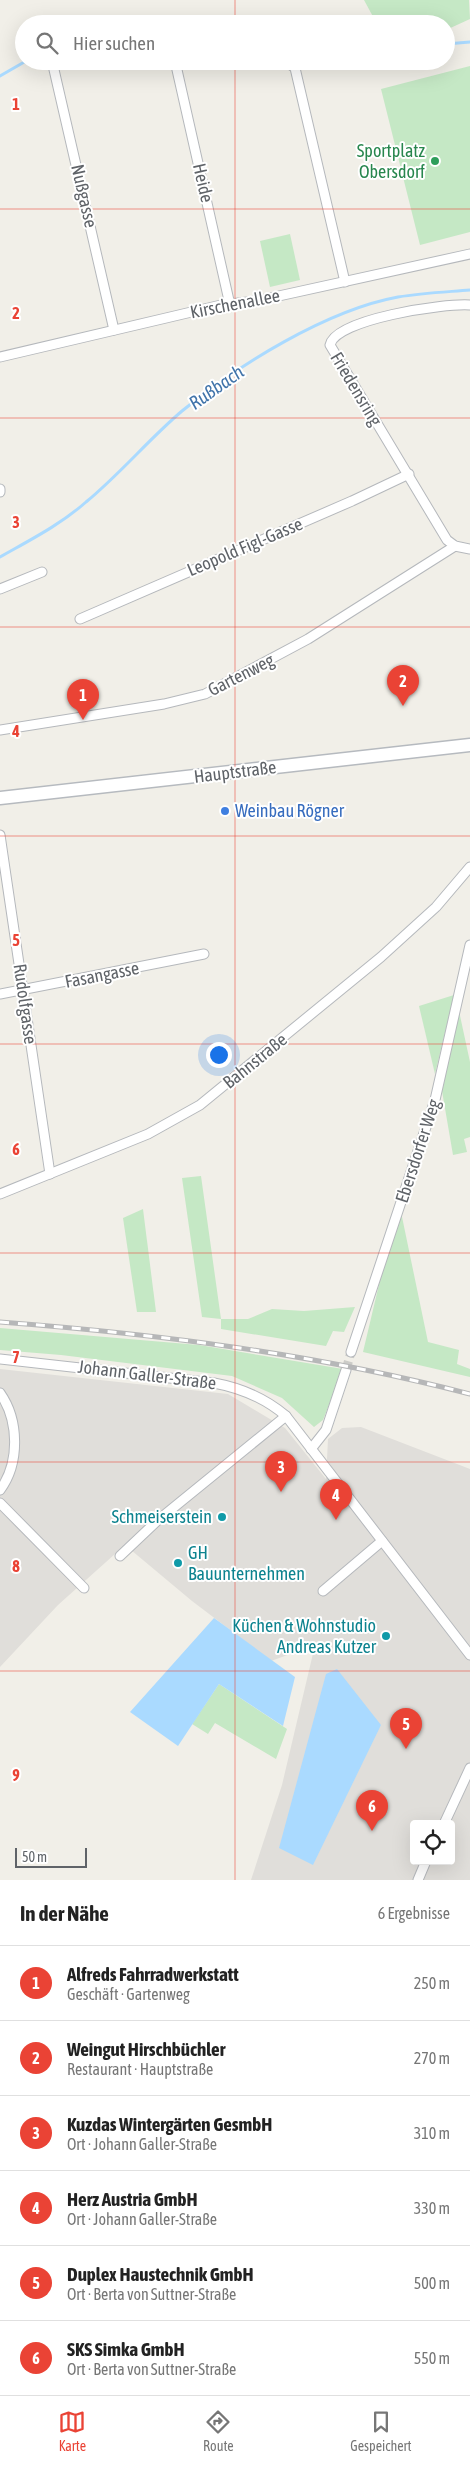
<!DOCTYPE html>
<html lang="de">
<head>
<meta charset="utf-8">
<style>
	body { margin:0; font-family:"Asap Condensed",sans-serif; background:#f2f2f2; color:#222 }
	.controls { position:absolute; right:15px; bottom:15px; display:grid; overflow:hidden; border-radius:5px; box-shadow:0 5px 20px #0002 }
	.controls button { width:45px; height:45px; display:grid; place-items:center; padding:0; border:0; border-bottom:1px solid #e0e0e0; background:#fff; color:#222; font:25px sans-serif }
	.scale { position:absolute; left:15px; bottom:12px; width:72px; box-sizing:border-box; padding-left:5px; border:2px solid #5f6368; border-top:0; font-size:14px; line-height:18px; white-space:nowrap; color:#5f6368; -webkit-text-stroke:4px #fff; paint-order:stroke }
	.you { position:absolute; left:218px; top:1054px; width:18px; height:18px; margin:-12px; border:4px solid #fff; border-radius:50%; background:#1a73e8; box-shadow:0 0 0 8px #1a73e833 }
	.badge { display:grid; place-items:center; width:32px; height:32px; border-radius:50%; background:#ea4335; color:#fff; font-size:16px; font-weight:700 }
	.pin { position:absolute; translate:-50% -41px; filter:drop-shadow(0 1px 2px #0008) }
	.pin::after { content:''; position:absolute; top:26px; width:18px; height:15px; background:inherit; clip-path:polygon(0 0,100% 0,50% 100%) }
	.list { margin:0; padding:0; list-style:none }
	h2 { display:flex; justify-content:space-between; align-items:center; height:65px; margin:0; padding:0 20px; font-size:21px }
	h2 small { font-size:16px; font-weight:400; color:#767676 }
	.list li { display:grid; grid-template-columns:32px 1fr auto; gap:15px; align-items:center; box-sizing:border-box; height:75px; padding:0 20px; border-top:1px solid #e0e0e0 }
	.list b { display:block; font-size:19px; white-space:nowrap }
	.list p { margin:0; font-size:16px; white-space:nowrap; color:#767676 }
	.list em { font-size:16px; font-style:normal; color:#767676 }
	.icon { flex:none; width:28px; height:28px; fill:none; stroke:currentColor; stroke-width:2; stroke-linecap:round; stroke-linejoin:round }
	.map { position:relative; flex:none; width:470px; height:1880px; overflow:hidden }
	.search { position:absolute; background:#fff; box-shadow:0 5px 20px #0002; left:15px; right:15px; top:15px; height:55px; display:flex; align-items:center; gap:12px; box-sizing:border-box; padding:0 18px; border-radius:28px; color:#767676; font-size:19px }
	.sheet { height:515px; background:#fff }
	nav { display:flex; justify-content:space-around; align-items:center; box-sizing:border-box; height:70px; border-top:1px solid #e0e0e0; background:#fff; font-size:14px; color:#767676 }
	nav a { display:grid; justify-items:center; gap:2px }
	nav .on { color:#ea4335 }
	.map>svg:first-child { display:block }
</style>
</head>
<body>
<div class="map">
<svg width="470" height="1880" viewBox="0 0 470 1880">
	<rect width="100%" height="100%" fill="#f1efe8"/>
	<path fill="#e0deda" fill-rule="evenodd" d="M0,1369L228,1394L285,1428L326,1479L328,1439L342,1428L361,1427L470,1469V1880H251L282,1785L315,1645L271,1661L192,1601L125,1545L58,1605L0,1667ZM414,1824H451V1861H414Z"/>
	<g fill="#c5e8c5">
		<path d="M364,0H469L470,19L446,30V24H377Z"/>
		<path d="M470,66V232L420,245L381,89Z"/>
		<path d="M290,234L300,280L270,287L260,241Z"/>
		<path d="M454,995L435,1074L419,1006Z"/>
		<path d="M459,1011L470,1062V1137L464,1139L467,1152L453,1155L442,1091Z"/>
		<path d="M201,1176L221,1319H248L272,1309L304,1311L355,1307L344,1332L333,1331L326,1346L221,1329V1319L202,1317L182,1178Z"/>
		<path d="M143,1209L156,1312H137L123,1218Z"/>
		<path d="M401,1212L428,1342L459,1350L457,1364L470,1369V1377L363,1352L381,1276Z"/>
		<path d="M0,1328L199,1345L343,1369L323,1420L314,1427L282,1398L232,1376L61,1355L0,1350Z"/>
		<path d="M219,1684L287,1729L276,1759L215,1723L208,1734L192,1724Z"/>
	</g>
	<g fill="#aadaff">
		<path d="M214,1618L295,1677L283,1726L219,1684L178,1746L130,1712Z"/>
		<path d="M337,1669L381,1725L313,1865L279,1848L326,1674Z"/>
	</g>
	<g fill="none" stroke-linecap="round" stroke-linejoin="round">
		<g stroke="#aadaff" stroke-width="3">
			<path d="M446,44L470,42"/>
			<path d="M0,76L26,61"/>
			<path d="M0,557C30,540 60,525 86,502C120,474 149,439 182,411C238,365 327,310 398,297C422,293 446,292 470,290"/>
		</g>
		<path stroke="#ccccc8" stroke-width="9" stroke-dasharray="9 4.5" stroke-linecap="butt" d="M346,1370L351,1352"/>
		<g stroke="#b5b8bc" stroke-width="11">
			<g id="street">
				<path d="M52,61L114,330"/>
				<path d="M175,61L230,305"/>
				<path d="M278,61L287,62L295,68L345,282"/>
				<path d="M470,305C445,303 335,319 330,345L447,540L455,546L470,549"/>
				<path d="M0,357L166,318L221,305L256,301L470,254"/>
				<path d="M0,489V492"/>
				<path d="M0,589L42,572"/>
				<path d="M80,619L352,501L409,474"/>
				<path d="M0,730L164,704L205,694L308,639L455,546"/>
				<path d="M0,835L50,1174"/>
				<path d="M0,994L204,954"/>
				<path d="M0,1194L148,1134L200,1105L381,957L436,907L470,867"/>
				<path d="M351,1352L435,1100L470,945"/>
				<path d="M0,1359L214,1383C241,1388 265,1398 286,1416L470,1655"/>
				<path d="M0,1393C19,1420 20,1463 0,1490"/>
				<path d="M311,1449L326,1430L346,1370"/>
				<path d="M0,1503L84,1588"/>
				<path d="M120,1556L157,1521L286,1416"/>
				<path d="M323,1591L382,1541"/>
				<path d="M444,1824L470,1768"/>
				<path d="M418,1880L426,1861"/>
			</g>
		</g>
		<g stroke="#b6babf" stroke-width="15">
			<path id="secondary" d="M0,798L470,745"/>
		</g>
		<use href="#street" stroke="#fff" stroke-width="9"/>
		<use href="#secondary" stroke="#fff" stroke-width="12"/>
		<g stroke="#b6b7b8" stroke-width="5">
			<path id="rail" d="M0,1322C159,1334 315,1354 470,1394"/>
		</g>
		<use href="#rail" stroke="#fff" stroke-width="3" stroke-dasharray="9" stroke-linecap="butt"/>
	</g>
	<path fill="none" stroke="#ea4335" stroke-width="1" stroke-opacity="0.55" d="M235,0V24M235,61V1880M0,209H470M0,418H470M0,627H470M0,836H470M0,1044H470M0,1253H470M0,1462H470M0,1671H470"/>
	<circle fill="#2e9e5b" stroke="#fff" stroke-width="2" cx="435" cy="161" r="5"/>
	<circle fill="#3f7fe0" stroke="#fff" stroke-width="2" cx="225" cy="811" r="5"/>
	<g fill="#0f9aa8" stroke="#fff" stroke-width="2">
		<circle cx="222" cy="1517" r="5"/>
		<circle cx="178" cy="1563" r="5"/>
		<circle cx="386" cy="1636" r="5"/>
	</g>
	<g text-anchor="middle" stroke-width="4" stroke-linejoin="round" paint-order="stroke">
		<g font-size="18" fill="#27864d" stroke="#fff" text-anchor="end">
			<text x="425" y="157">Sportplatz<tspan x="425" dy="21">Obersdorf</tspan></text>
		</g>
		<g font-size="18" fill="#5f6368" stroke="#fff">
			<text transform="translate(203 183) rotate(77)" y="6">Heide</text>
			<text transform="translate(84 196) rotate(77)" y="6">Nußgasse</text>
			<text transform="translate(235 304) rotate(-11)" y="6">Kirschenallee</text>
			<text transform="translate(356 389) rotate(59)" y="6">Friedensring</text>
			<text transform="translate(245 547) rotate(-23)" y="6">Leopold Figl-Gasse</text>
			<text transform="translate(241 675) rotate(-27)" y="6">Gartenweg</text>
			<text transform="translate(235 772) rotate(-7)" y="6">Hauptstraße</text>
			<text transform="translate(102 975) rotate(-11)" y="6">Fasangasse</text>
			<text transform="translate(25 1004) rotate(82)" y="6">Rudolfgasse</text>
			<text transform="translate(255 1061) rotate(-39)" y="6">Bahnstraße</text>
			<text transform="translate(418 1151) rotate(-72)" y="6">Ebersdorfer Weg</text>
			<text transform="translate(147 1375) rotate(7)" y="6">Johann Galler-Straße</text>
		</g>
		<g font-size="18" fill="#366cbe" stroke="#fff" text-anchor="start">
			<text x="235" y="817">Weinbau Rögner</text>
		</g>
		<g font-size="18" fill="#0d838f" stroke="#fff" text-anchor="end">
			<text x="212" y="1523">Schmeiserstein</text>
			<text x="188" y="1559" text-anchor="start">GH<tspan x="188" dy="21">Bauunternehmen</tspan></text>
			<text x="376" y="1632">Küchen &amp; Wohnstudio<tspan x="376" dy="21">Andreas Kutzer</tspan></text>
		</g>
		<g font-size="19" font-style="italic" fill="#4174aa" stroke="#fff">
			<text transform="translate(216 387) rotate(-35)" y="7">Rußbach</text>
		</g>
	</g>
	<g font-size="16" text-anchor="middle" font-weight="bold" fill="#ea4335" stroke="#fff" stroke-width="4" stroke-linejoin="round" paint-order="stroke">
		<text x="16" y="110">1</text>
		<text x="16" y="319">2</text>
		<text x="16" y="528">3</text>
		<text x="16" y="737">4</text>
		<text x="16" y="946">5</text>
		<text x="16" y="1155">6</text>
		<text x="16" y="1363">7</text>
		<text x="16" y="1572">8</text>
		<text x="16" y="1781">9</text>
	</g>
</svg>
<div class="controls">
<button><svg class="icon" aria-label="locate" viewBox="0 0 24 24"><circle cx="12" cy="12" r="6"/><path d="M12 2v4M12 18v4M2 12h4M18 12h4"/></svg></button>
</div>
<div class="scale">50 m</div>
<div class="you"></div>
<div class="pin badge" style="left:83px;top:720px">1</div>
<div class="pin badge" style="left:403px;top:706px">2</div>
<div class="pin badge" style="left:281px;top:1492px">3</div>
<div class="pin badge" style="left:336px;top:1520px">4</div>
<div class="pin badge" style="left:406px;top:1749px">5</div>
<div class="pin badge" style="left:372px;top:1831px">6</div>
<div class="search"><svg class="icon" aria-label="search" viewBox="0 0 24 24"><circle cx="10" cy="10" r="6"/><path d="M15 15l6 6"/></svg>Hier suchen</div>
</div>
<section class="sheet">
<h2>In der Nähe<small>6 Ergebnisse</small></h2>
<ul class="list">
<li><span class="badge">1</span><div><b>Alfreds Fahrradwerkstatt</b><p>Geschäft · Gartenweg</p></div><em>250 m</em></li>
<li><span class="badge">2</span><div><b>Weingut Hirschbüchler</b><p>Restaurant · Hauptstraße</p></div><em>270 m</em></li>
<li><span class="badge">3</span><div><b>Kuzdas Wintergärten GesmbH</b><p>Ort · Johann Galler-Straße</p></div><em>310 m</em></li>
<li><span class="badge">4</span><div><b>Herz Austria GmbH</b><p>Ort · Johann Galler-Straße</p></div><em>330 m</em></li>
<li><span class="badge">5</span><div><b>Duplex Haustechnik GmbH</b><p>Ort · Berta von Suttner-Straße</p></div><em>500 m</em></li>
<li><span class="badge">6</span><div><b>SKS Simka GmbH</b><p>Ort · Berta von Suttner-Straße</p></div><em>550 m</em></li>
</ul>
</section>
<nav>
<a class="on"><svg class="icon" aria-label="map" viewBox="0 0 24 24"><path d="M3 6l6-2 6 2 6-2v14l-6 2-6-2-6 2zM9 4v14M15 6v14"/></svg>Karte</a>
<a><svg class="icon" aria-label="directions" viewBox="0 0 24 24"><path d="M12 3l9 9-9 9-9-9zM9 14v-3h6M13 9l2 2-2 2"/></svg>Route</a>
<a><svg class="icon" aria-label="saved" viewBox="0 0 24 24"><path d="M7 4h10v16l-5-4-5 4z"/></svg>Gespeichert</a>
</nav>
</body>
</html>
